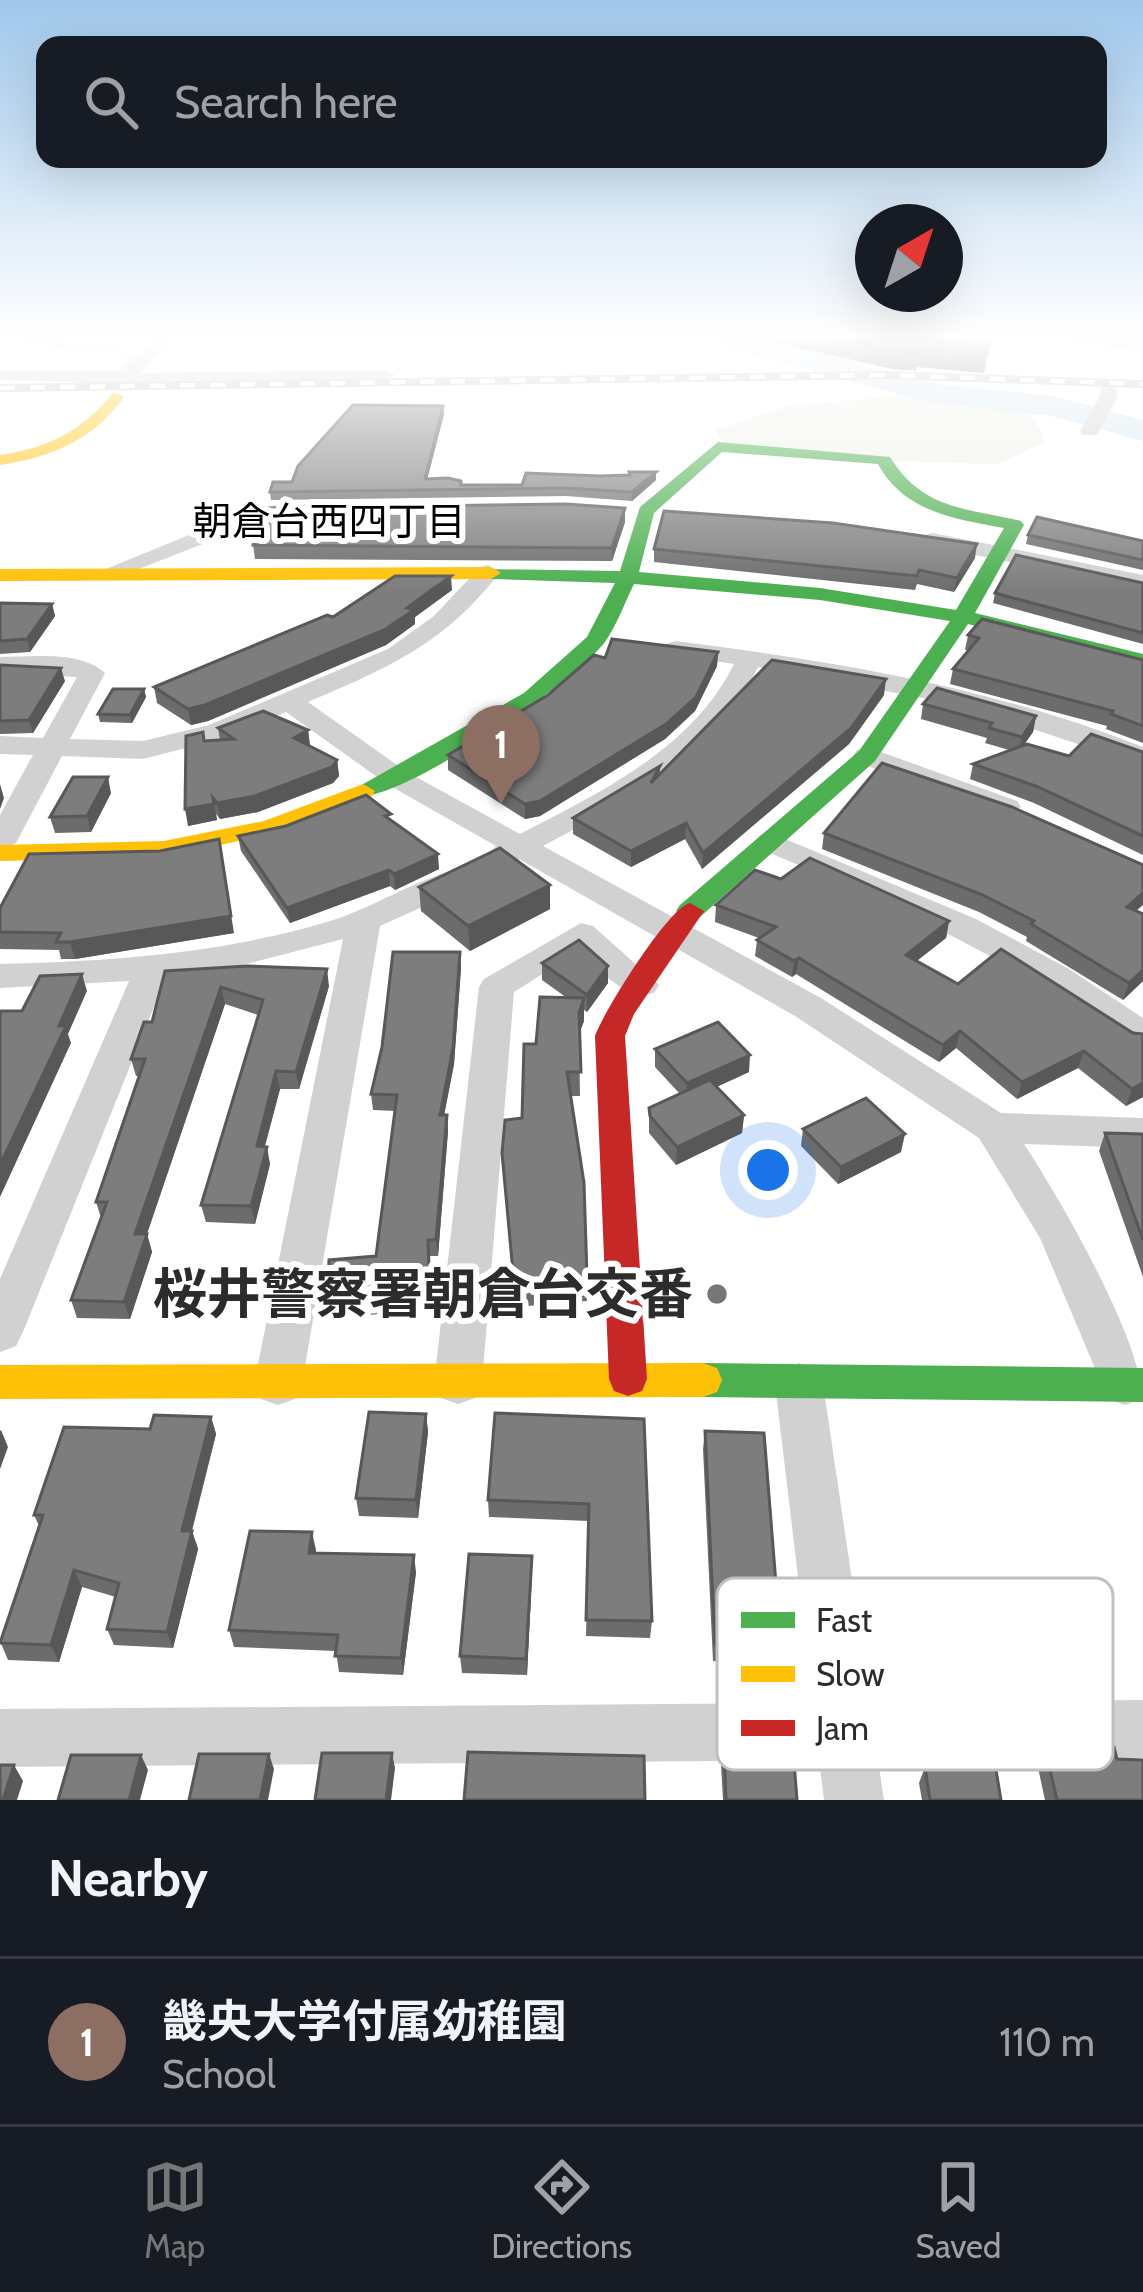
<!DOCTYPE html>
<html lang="en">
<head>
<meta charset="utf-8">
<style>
	body { margin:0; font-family:Cabin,"Noto Sans JP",sans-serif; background:#20242c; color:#f1f3f6 }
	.compass { position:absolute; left:855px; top:204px; width:108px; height:108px; border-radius:50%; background:#171b24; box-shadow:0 12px 48px #0002; rotate:39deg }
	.you { position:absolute; left:768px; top:1170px; width:42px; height:42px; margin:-30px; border:9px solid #fff; border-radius:50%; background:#1a73e8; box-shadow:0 0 0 18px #1a73e833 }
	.badge { display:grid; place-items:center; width:78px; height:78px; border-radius:50%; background:#767676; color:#fff; font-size:39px; font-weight:700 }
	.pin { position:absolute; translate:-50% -99px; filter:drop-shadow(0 3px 6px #0008) }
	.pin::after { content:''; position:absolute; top:63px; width:42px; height:36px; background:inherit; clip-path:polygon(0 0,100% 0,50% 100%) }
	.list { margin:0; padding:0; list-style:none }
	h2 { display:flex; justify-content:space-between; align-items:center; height:156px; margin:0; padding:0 48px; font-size:51px }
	h2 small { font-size:39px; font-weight:400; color:#9ea1a6 }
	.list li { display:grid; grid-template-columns:78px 1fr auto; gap:36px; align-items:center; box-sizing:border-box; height:168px; padding:0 48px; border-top:3px solid #363941 }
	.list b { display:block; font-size:45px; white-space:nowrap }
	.list p { margin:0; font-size:39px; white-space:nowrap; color:#9ea1a6 }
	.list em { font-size:39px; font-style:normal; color:#9ea1a6 }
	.icon { flex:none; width:66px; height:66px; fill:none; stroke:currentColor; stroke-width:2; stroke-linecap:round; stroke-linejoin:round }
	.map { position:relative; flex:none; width:1143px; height:1800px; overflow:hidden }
	.search { position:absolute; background:#171b24; box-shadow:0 12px 48px #0002; left:36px; right:36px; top:36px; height:132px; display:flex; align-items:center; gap:30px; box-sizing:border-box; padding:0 42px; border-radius:24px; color:#9ea1a6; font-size:45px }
	.sheet { height:324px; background:#171b24 }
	nav { display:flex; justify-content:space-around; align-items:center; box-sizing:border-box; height:168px; border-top:3px solid #363941; background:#171b24; font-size:33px; color:#9ea1a6 }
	nav a { display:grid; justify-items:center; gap:6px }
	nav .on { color:#767676 }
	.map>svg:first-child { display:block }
</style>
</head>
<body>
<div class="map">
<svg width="1143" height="1800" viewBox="0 0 1143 1800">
	<rect width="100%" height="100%" fill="#fff"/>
	<path fill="#eff3ea" d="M951,392C991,397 1030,398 1045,442L998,464L877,461L723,444L716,430L791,405Z"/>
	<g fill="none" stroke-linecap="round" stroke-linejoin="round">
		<path stroke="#d5e6f1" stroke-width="6" d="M72,346L114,348L133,360L120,373"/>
		<path fill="#d5e6f1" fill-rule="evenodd" d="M711,338H769L929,383L1053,396L1143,420V441L1051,416L926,402L716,344Z"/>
		<g fill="#d1d1d1" fill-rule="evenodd">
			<path d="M9,338H55L75,345L67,350Z"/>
			<path d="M154,338H171L140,373L386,370L395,375L386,380L125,384L0,380V370L123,371Z"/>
			<path d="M1069,338L1143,341V351L1077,343Z"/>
			<path d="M1102,383H1114L1118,396L1097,435H1083L1080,431L1100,396Z"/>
			<path d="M307,504L315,505V515L271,517L121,576L113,578L101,571L260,506Z"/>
			<path d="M933,533L1143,575V589L925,545V535Z"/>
			<path d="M488,565L500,572C446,643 388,668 308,702L407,772L520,834C601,792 692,749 734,664L666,654L662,649L666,644L675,641C835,661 992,687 1143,747V766L965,706L758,667C717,756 626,802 543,846L821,998L1001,1113L1143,1118V1148L1024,1144C1058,1195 1143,1342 1142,1399L1125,1405L1108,1399L1040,1238L979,1138L795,1016L519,859L503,864L492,862L487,855L496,846L387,784L286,712L229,737L143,759L62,756L16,843L0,852V815L33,755L0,754V736L43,738L77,677L0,673V657C32,657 80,650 105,673L70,739L143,741L209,725L388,649L434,616L480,567Z"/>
			<path d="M867,747L1017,801L1021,807L1006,816L995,813L857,762L853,756L857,750Z"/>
			<path d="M771,833L976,919L1069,969L1143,1018V1050L1130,1046C1016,960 890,903 760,849L755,842L760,835Z"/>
			<path d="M458,869L469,872L474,879L469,886L380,926L302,1384L295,1399L278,1405L261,1399L254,1384L343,939L235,967L166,977L23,1332L16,1346L0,1352V1279L129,981L0,988V964C111,961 222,954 330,921C373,908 414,880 458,869Z"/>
			<path d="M581,923L593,926L659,985L654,993C624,1001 600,969 579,951L514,992L482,1383L475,1398L458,1404L441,1398L434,1383L479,987L484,979Z"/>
			<path d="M799,1363L816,1369L823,1384L870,1702L1143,1700V1758L878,1760L884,1800H824L819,1760L0,1767V1709L813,1703L775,1384L782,1369Z"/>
		</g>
		<g fill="#4caf50" fill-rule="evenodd">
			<path d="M718,442L890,457C923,510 966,508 1021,521L1024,525L975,613L1143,654V667L968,624L875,761L700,917L690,919L676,911L680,905L859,751L950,621L820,600L634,584C625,602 617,625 605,642C577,680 397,806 354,796L351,791L524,693L587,637L615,583L491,579L481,573L484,569L620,571L640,507ZM722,452L878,464C904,512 955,519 1004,528L956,610L820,588L639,572L654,513Z"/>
			<path d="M703,1363L1143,1368V1402L703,1397L689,1392L684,1380L689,1368Z"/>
		</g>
		<g fill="#ffc107" fill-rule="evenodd">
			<path d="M113,393L125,396C93,440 53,457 0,465V455C48,448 82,431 113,393Z"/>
			<path d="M0,569L491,567L501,573L491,579L0,581Z"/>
			<path d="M363,784L375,791L372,796L280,832L164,857L0,861V845L164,841L264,821Z"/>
			<path d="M703,1363L717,1368L722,1380L717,1392L703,1397L0,1399V1365Z"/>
		</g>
		<path fill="#c62828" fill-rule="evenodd" d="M690,903L704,911L634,1014L625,1036L647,1379L642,1391L628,1396L614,1391L609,1379L595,1036C604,1011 668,908 690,903Z"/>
		<g stroke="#b8b8b8" stroke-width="8">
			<path id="rail" d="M0,388L886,375L1143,384"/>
		</g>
		<use href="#rail" stroke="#fff" stroke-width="4.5" stroke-dasharray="15" stroke-linecap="butt"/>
	</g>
	<g fill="#6c6c6c">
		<path d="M756,338H990L984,373L916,367V371L892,369Z"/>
		<path d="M444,414L427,479L461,485H522L656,472V480L632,501L566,496L271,500L270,492Z"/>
		<path d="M625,508V522L612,561L255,559L253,545Z"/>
		<path d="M1028,535L1143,541V570L1026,544Z"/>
		<path d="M654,549L975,558L954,592L917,584L915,590L654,562Z"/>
		<path d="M1143,583V644L993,603L995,593Z"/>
		<path d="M452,590L415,617V624L386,645L208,721L191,725L157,703L154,687L333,617Z"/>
		<path d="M0,603L52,604L55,616L30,652L0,654Z"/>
		<path d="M968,635L1143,660V743L1106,729L1107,726L950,684L953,669L968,650H965Z"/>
		<path d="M718,652L717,666L695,711L665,739L540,816L525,819L448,770V755L548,695L605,658Z"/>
		<path d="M0,665L65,681L33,733L0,734Z"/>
		<path d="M144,689L146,697L132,723L100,722L98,714Z"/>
		<path d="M884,695L849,744L702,869L685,839L631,867L573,834V818L660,766V775Z"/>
		<path d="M923,704L1036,716L1033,732L1024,745L1069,756L1143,752V855L1034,803L970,779L973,764L1009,750L985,743L987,738L921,719Z"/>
		<path d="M218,728L308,730L310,746L337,760L339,776L333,783L258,812L220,819L216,814L217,820L188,826L220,740Z"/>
		<path d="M111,793L91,832L55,833L50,817Z"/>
		<path d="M392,821L439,869L395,890L390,886L290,923L241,851L238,836Z"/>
		<path d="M824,833L1136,911L1143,981L1123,1000L1026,941L1027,937L979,912L822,849Z"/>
		<path d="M781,879L949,921L946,938L917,961L958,984L1143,1034V1097L1126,1106L1078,1068L1017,1099L956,1048L939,1062L796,974L792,977L755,956L757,940L759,938L715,922L716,905Z"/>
		<path d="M419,887L550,909L470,951L421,911Z"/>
		<path d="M0,908L234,933L75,959H61L59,950L0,949Z"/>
		<path d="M460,952L461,968L454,1064L444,1115H447L448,1131L438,1256H429L431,1310L330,1318L327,1302L376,1256L395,1111L373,1110L371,1094L382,1047Z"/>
		<path d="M542,963L608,983L587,1012L584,1010V1021L579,1034L580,1096H571L587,1277V1301L515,1307L502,1153L522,1118L536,1044L567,998L542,980Z"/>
		<path d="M165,971L329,986L299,1089H280L265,1146L270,1164L255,1224L206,1222L201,1205L258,1015L225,1004L147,1234L152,1252L130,1319L77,1318L71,1300L101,1218L96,1202L139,1076H136L131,1059L152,1022Z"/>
		<path d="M655,1049L749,1072L716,1087L744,1115L742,1133L676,1165L649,1133V1108L680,1094L655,1067Z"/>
		<path d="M803,1129L901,1152L838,1184L801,1146Z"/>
		<path d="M1105,1133L1143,1134V1277L1099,1151Z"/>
		<path d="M426,1414L428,1432L418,1518L359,1516L356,1498Z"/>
		<path d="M211,1417L216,1434L192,1531L198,1549L173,1648L114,1645L107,1629L116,1597L82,1587L59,1662L8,1660L0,1641L39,1526L34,1515L150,1429Z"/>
		<path d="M644,1419L652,1621L650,1638L586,1636L589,1521L489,1517L488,1500Z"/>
		<path d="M705,1431L781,1647L778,1664L713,1661L703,1449Z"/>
		<path d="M316,1550V1553L416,1572L403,1675L339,1672L336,1651L234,1647L229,1630Z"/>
		<path d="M532,1573L527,1675L462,1673L460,1656Z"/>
		<path d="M1045,1748L1117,1759L1143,1800H1045L1037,1763Z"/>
		<path d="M724,1750L797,1800H723L721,1765Z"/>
		<path d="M925,1767L1001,1800H922L919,1783Z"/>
	</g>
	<g fill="#585858">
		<path d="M443,406L444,414L425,488V479Z"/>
		<path d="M656,472V480L632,501V492Z"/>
		<path d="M625,508V522L612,561V548Z"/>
		<path d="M977,544L975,558L954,592L957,578Z"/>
		<path d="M451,576L452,590L415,617V624L386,645L208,721L191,725L188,709L407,608Z"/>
		<path d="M52,604L55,616L30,652L27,639Z"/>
		<path d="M718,652L717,666L695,711L665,739L540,816L525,819V804Z"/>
		<path d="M61,668L65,681L33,733L29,720Z"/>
		<path d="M886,679L884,695L849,744L702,869L703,853Z"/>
		<path d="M144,689L146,697L132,723L130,715Z"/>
		<path d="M1036,716L1033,732L1018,753L1022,737Z"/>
		<path d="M308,730L310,746L294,738Z"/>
		<path d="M337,760L339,776L333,783L258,812L220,819L217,803Z"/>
		<path d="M108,777L111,793L91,832L87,816Z"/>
		<path d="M0,784L4,798L0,809Z"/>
		<path d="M214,804L217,820L188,826L185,809Z"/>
		<path d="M686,823L685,839L631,867V851Z"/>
		<path d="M219,839L234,933L75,959L70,942Z"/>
		<path d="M438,854L439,869L395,890L394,874Z"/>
		<path d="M389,870L390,886L290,923L287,908Z"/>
		<path d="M550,885V909L470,951L468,926Z"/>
		<path d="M1143,893V905L1122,923L1127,907Z"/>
		<path d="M949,921L946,938L903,971L906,955Z"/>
		<path d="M460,952L461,968L454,1064L441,1131L440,1115Z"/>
		<path d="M799,958L796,974L792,977L794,961Z"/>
		<path d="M608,966V983L587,1012V995Z"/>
		<path d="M327,969L329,986L299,1089L296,1072Z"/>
		<path d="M1143,970V981L1123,1000L1129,983Z"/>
		<path d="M82,974L87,991L68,1034L71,1043L0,1197V1165Z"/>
		<path d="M221,987L225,1004L141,1251L135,1234Z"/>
		<path d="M584,998V1021L578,1036L579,1013Z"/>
		<path d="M960,1031L956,1048L939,1062L943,1045Z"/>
		<path d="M1084,1051L1078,1068L1017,1099L1022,1082Z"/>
		<path d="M750,1055L749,1072L686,1101L687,1083Z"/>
		<path d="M276,1071L280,1089L260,1164L257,1146Z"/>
		<path d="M1143,1083V1097L1126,1106L1132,1089Z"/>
		<path d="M447,1115L448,1131L438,1256L436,1240Z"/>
		<path d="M744,1115L742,1133L676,1165L677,1147Z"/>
		<path d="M905,1134L901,1152L838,1184L841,1167Z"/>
		<path d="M267,1147L270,1164L255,1224L251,1206Z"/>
		<path d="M147,1234L152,1252L130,1319L124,1302Z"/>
		<path d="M426,1414L428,1432L418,1518L416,1500Z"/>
		<path d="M211,1417L216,1434L187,1548L182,1531Z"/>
		<path d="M1,1430L8,1447L0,1469V1431Z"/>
		<path d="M192,1531L198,1549L173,1648L167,1632Z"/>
		<path d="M312,1532L316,1550L313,1570L309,1553Z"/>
		<path d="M414,1555L416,1572L403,1675L401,1658Z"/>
		<path d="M532,1556V1573L527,1675L526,1659Z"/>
		<path d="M74,1570L82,1587L59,1662L51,1645Z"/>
		<path d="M392,1753L395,1768L391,1800H386Z"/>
		<path d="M269,1754L274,1769L268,1800H260Z"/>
		<path d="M141,1755L148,1770L140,1800H129Z"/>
		<path d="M14,1765L23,1781L17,1800H3Z"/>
	</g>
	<g fill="#7d7d7d" stroke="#585858" stroke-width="3">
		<path d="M836,338H990L987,355L918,349V353L895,351Z"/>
		<path d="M353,405L443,406L425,479L448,478L461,481V485H522L526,473L600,476L630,475L629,472H656L632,492L566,488L270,492L273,482H292L298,466Z"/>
		<path d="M566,504L625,508L612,548L253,545L263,511L270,508Z"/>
		<path d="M664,511L833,523L977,544L957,578L919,570L917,576L654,549Z"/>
		<path d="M1037,517L1143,541V560L1028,535Z"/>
		<path d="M1016,555L1143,583V633L995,593Z"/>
		<path d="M395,576H451L407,608L414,610L384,630L205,705L188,709L154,687L327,615L333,617Z"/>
		<path d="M0,603L52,604L27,639L0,641Z"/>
		<path d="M982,619L1143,660V726L1111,714L1113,711L953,669L979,638L968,635Z"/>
		<path d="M612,639L718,652L696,697L666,724L540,801L525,804L448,755L548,695L594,655L605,658Z"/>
		<path d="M772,660L886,679L851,728L703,853L686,823L631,851L573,818L660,766L651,783Z"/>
		<path d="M0,665L61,668L29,720L0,721Z"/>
		<path d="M937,688L1036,716L1022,737L989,728L992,723L923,704Z"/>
		<path d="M113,689H144L130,715L98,714Z"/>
		<path d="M263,711L308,730L294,738L337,760L332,767L255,796L217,803L213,798L214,804L185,809L186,736L203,732L204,741L234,739L218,728Z"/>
		<path d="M1091,734L1143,752V836L1038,787L973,764L1027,744L1069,756Z"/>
		<path d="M882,763L1012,807L1143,865V893L1127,907L1143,914V970L1129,983L1031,924L1034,921L983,895L824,833Z"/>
		<path d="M73,777H108L87,816L50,817Z"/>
		<path d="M366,795L391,814L385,816L438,854L394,874L389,870L287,908L238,836L286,826Z"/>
		<path d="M219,839L231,916L70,942H56L61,933L0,932V908L29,854L160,851Z"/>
		<path d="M500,848L550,885L468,926L419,887Z"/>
		<path d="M810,858L949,921L906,955L958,984L1001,949L1133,1033L1143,1034V1083L1132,1089L1084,1051L1022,1082L960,1031L943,1045L799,958L794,961L757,940L776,927L716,905L755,870L781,879Z"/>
		<path d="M579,940L608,966L587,995L542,963Z"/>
		<path d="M393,952H460L453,1048L440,1115H447L436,1240H428L430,1293L327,1302L329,1260L376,1256L397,1095L371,1094L382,1047Z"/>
		<path d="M247,966L327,969L296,1072L276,1071L257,1146L267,1147L251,1206L201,1205L263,1000L221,987L135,1234H147L124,1302L71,1300L107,1202H96L145,1059H131L144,1022H152L165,971Z"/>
		<path d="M82,974L59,1026H66L0,1165V1011H22L40,976Z"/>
		<path d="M540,997L584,998L579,1013L581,1072H567L584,1183L587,1277L514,1283L502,1153L505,1120L522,1118L524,1044H536Z"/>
		<path d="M718,1022L750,1055L687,1083L655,1049Z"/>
		<path d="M710,1080L744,1115L677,1147L650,1116L649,1108Z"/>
		<path d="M866,1098L905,1134L841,1167L803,1129Z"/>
		<path d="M1105,1133L1143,1134V1240Z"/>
		<path d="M369,1412L426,1414L416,1500L356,1498Z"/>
		<path d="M495,1413L644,1419L652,1621L586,1620L589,1504L488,1500Z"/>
		<path d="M154,1415L211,1417L182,1531H192L167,1632L107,1629L119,1583L74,1570L51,1645L0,1643L43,1515H34L64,1427L150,1429Z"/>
		<path d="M705,1431L764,1433L781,1647L715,1645Z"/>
		<path d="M250,1531L312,1532L309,1553L414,1555L401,1658L335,1656L338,1635L229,1630Z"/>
		<path d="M469,1554L532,1556L526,1659L460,1656Z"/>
		<path d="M1114,1747L1117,1759L1143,1760V1800H1057L1045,1748Z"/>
		<path d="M793,1749L797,1800H726L724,1750Z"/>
		<path d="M468,1752L644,1756L645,1800H464Z"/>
		<path d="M322,1753H392L386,1800H315Z"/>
		<path d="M199,1754H269L260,1800H189Z"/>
		<path d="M71,1755H141L129,1800H58Z"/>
		<path d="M0,1765H14L3,1800H0Z"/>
		<path d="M925,1767L996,1770L1001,1800H930Z"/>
	</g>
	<linearGradient id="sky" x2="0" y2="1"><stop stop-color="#a0c8ec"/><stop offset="0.57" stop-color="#fff"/><stop offset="1" stop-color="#fff" stop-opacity="0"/></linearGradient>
	<rect width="1143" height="590" fill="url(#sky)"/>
	<circle fill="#767676" stroke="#fff" stroke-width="4.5" cx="717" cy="1294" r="12"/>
	<g text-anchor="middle" stroke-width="12" stroke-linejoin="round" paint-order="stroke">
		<g font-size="39" fill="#000" stroke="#fff">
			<text x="329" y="535">朝倉台西四丁目</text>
		</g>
		<g font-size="54" font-weight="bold" fill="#2c2c2c" stroke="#fff" text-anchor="end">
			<text x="693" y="1313">桜井警察署朝倉台交番</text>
		</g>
	</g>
	<rect x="717" y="1578" width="396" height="192" rx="18" fill="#fff" stroke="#c0c0c0" stroke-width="3"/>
	<rect x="741" y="1612" width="54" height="16" fill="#4caf50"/>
	<rect x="741" y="1666" width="54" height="16" fill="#ffc107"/>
	<rect x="741" y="1720" width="54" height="16" fill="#c62828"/>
	<g font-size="33" fill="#2c2c2c">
		<text x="816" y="1632">Fast</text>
		<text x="816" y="1686">Slow</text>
		<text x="816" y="1740">Jam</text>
	</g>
</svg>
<svg class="compass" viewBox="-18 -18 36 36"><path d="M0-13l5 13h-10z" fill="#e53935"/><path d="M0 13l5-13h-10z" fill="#9ea1a6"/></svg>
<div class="you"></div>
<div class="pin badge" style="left:501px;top:804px;background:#8d6e63">1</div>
<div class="search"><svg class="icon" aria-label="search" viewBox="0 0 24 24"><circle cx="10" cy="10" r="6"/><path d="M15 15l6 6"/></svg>Search here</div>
</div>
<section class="sheet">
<h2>Nearby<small></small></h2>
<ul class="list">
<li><span class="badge" style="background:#8d6e63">1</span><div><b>畿央大学付属幼稚園</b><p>School</p></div><em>110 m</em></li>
</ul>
</section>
<nav>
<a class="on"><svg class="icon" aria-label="map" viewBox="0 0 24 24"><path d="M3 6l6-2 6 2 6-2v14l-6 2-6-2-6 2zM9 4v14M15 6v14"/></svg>Map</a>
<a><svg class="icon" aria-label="directions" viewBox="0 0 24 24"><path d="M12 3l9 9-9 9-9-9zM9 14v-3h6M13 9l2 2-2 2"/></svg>Directions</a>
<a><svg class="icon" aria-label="saved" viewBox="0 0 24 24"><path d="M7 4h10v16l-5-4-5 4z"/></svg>Saved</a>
</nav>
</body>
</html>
